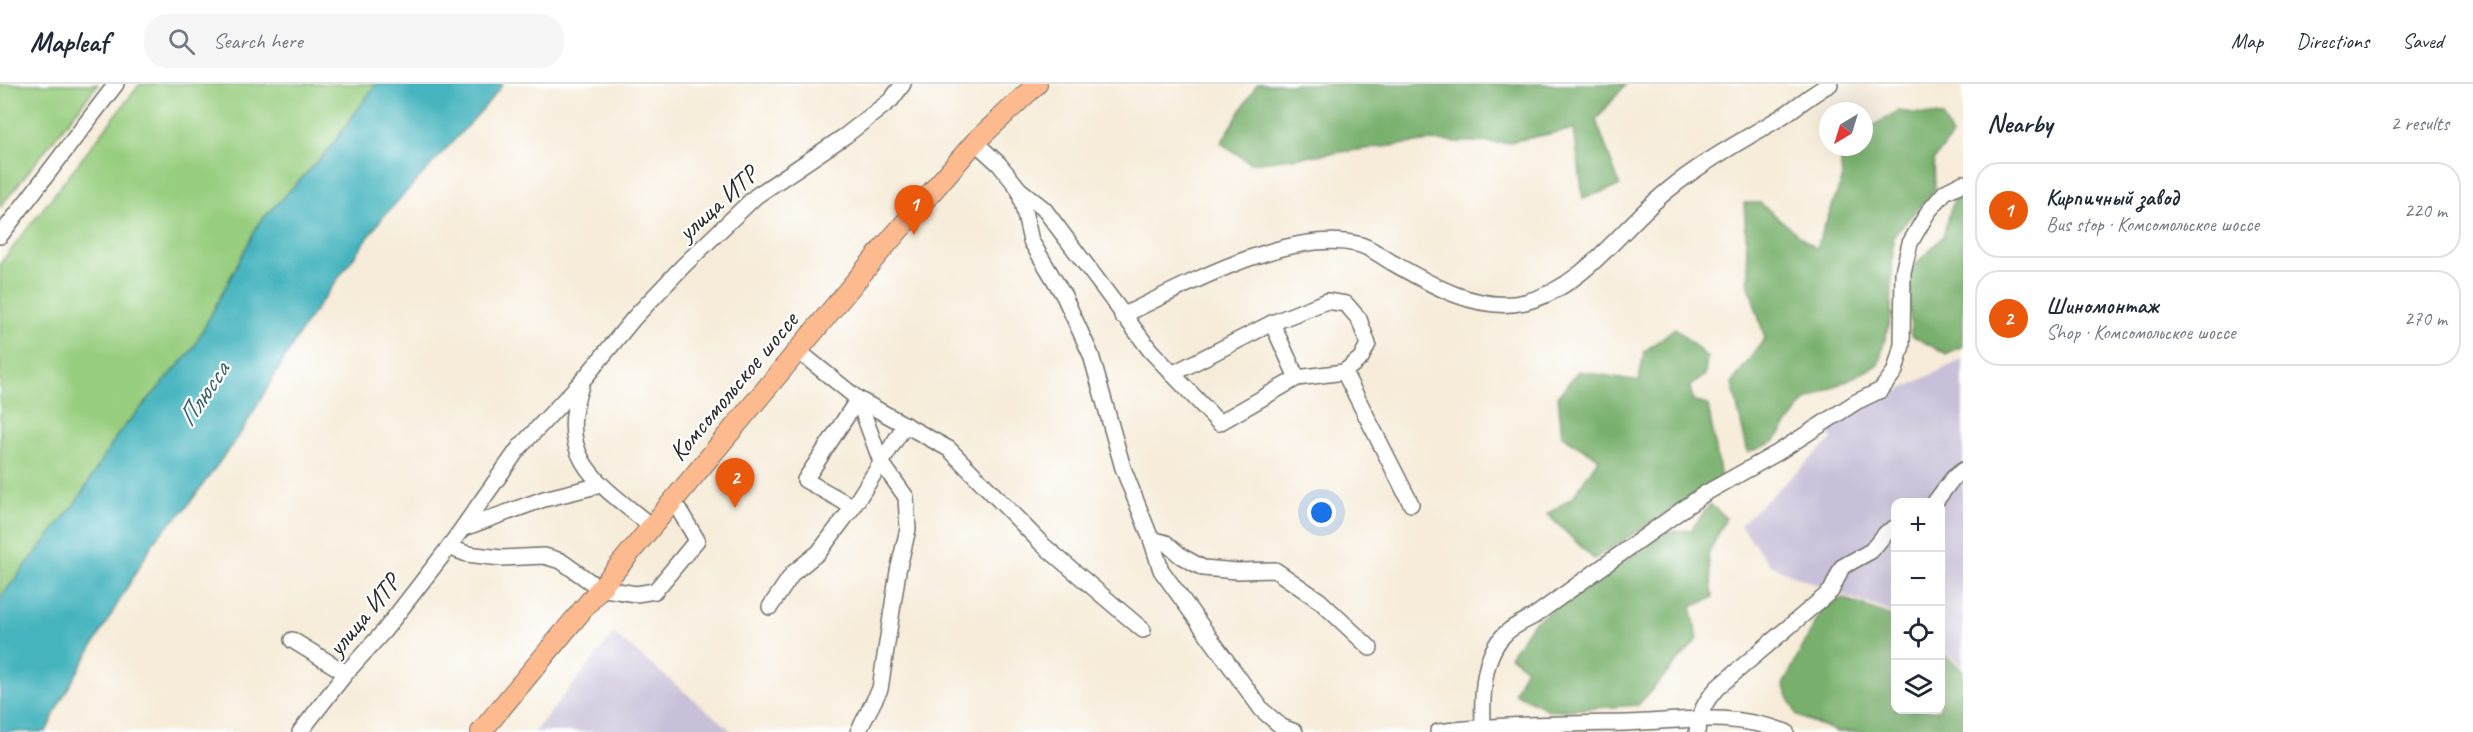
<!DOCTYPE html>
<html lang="en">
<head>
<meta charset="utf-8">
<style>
	body { margin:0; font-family:Caveat,sans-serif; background:#f6f6f7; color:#1f2937 }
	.controls { position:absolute; right:18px; bottom:18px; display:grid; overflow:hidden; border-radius:12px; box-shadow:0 6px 24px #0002 }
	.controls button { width:54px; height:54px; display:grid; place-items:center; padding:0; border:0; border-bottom:2px solid #e0e1e3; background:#fff; color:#1f2937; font:30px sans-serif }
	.compass { position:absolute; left:1819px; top:18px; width:54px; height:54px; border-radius:50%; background:#fff; box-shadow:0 6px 24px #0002; rotate:218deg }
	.you { position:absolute; left:1322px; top:429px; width:21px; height:21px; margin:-15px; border:4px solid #fff; border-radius:50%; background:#1a73e8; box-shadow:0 0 0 9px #1a73e833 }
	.badge { display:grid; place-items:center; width:39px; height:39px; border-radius:50%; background:#ea580c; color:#fff; font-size:20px; font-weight:700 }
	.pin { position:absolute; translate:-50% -50px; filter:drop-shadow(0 2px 3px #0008) }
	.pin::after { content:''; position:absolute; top:32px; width:21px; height:18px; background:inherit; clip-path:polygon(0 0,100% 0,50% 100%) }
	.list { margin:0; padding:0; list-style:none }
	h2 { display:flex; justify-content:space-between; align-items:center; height:78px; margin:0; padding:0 24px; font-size:26px }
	h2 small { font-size:20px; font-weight:400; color:#747a83 }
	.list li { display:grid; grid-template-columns:39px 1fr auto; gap:18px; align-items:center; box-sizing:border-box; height:96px; margin:0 12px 12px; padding:0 12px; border:2px solid #e0e1e3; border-radius:24px }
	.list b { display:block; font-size:22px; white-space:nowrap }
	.list p { margin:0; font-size:20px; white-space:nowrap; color:#747a83 }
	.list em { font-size:20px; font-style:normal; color:#747a83 }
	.icon { flex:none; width:33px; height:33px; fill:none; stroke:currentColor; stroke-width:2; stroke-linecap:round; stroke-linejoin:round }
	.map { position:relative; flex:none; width:1963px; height:648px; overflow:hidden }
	header { display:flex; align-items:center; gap:36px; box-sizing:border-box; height:84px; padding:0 30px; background:#fff; border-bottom:2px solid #e0e1e3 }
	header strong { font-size:28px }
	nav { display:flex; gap:33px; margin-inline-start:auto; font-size:21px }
	.search { width:420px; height:54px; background:#f6f6f7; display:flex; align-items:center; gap:15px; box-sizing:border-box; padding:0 21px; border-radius:24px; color:#747a83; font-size:22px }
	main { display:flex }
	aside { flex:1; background:#fff }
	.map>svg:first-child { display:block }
</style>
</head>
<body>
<header>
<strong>Mapleaf</strong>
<div class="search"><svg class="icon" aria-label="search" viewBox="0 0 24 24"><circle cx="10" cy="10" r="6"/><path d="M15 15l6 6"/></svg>Search here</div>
<nav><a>Map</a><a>Directions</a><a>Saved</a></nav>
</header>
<main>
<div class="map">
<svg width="1963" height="648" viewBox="0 0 1963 648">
	<rect width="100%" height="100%" fill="#fff"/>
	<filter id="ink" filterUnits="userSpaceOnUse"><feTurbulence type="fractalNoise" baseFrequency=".0167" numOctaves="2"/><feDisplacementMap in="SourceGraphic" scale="12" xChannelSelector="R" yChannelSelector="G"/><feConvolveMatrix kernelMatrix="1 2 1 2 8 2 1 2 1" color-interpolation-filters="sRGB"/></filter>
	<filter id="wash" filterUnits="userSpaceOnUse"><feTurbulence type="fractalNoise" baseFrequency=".008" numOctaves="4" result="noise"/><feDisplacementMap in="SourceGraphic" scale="24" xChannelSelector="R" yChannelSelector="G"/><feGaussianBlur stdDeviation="1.35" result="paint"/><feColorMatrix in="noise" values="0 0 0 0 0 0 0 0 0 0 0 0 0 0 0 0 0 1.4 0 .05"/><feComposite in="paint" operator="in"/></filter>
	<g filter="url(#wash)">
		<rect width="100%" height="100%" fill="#f6ecd9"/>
		<g fill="#c8bfd8">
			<path d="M1963,275V583L1941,561L1940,418H1896L1895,529L1831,507L1770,481L1740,441L1832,355L1826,343Z"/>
			<path d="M614,550L733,648H534Z"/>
		</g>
		<g fill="#97cd7e" stroke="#617c54" stroke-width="1.5">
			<path d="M0,0H98L0,123Z"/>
			<path d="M140,0H376L330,64L259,139L193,265L118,350L77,417L0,516V180Z"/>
		</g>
		<g fill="#79b06d" stroke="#526e4c" stroke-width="1.5">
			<path d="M1257,0H1626L1596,36L1620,102L1583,114L1574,45L1505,59L1431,57L1250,79L1221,59Z"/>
			<path d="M1898,27L1942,32L1952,52L1934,76L1935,105L1893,153L1891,232L1878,281L1805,317L1774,358L1748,369L1732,299L1765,254L1749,202L1744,119H1760L1816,165L1842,96L1840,63H1864V47Z"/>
			<path d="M1963,114V262L1946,270L1911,251L1908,189L1943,152L1954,115Z"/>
			<path d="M1675,244L1707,273L1705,291L1690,303L1693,317L1708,321L1721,394L1594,475L1547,430L1573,413L1599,374L1562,352L1558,312L1578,287L1639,297L1644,268Z"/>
			<path d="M1710,420L1726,434L1708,471L1713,514L1691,523L1698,555L1638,621L1551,627L1514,609L1526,584L1510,572L1533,539L1666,448L1691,446Z"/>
			<path d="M1842,514L1895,533L1896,626H1940L1941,566L1963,587V648H1837L1797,632L1783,601L1822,526Z"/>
		</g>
		<path fill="#45b4be" stroke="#387074" stroke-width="1.5" d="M376,0H503L483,25L383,133L305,240L242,347L186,424L156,454L60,618L46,648H0V516L4,509L77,417L118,350L193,265L259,139L330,64Z"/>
	</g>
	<g filter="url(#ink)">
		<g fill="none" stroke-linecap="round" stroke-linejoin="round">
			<g stroke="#726f68" stroke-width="18">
				<g id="minor">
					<path d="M975,58L999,80L1019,105L1031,157L1064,212L1091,271L1123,384L1151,455L1161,486L1262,626L1282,643L1295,648"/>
					<path d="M1019,105L1044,125L1150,266L1219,339L1297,294L1344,288L1411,420"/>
					<path d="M0,152L116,0"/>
					<path d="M1122,232C1184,202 1288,144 1357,160C1369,162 1382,173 1393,179C1431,201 1479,229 1525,218C1584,204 1622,143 1667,107C1701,79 1740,58 1778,35C1796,24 1811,10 1830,0"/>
					<path d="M1272,239L1297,294"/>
					<path d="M797,266L858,315L949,365L1043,461L1143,546"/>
					<path d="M1172,290L1272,239L1327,217L1346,220L1359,235L1368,260L1361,274L1344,288"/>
					<path d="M581,302C554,375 601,401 651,442"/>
					<path d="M858,315L881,378L906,413L908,445L898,487L880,605L858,648"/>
					<path d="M1935,418L1953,394L1963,386"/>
					<path d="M853,423L805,396L858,315"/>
					<path d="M464,444L544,415L601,401"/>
					<path d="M1151,455L1166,459L1181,472L1203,484L1237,487L1275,486L1320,517L1370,564"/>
					<path d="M449,463L467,470L501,474L544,472L561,477L599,504L636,510L655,507L697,456L673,416"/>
					<path d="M770,523L793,489L819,468L853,423L905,341"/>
					<path d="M292,556L346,589"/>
					<path d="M1483,642C1482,612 1482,571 1506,549C1513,542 1525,537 1534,532L1704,410L1777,369L1856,318L1881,306L1895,287L1902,261L1903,188L1910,159L1928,128L1945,108L1963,99"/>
					<path d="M300,648L346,589L384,547L449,463L519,364L583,296L634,234L683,182L756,112L845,52L891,16L903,0"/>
					<path d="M1438,648C1501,640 1563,640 1626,639C1686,637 1727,627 1786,648"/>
					<path d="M1697,648C1699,629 1705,617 1718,603L1831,507L1842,483L1871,467L1886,449L1896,443"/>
				</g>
			</g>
			<g stroke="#726f68" stroke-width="22">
				<path id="major" d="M481,648L879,169L975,58L1037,0"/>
			</g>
			<use href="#minor" stroke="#fff" stroke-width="15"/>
			<use href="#major" stroke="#fcba8e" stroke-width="20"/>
		</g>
	</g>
	<g text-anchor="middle" stroke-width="4.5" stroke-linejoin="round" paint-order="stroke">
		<g font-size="26" fill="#2b2b2b" stroke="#fff">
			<text transform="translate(717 119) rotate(-42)" y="9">улица ИТР</text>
			<text transform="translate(733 302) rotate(-50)" y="9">Комсомольское шоссе</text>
			<text transform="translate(363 531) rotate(-50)" y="9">улица ИТР</text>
		</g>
		<g font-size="27" font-style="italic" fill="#356266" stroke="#fff">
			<text transform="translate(203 310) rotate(-56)" y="9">Плюсса</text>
		</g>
	</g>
</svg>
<div class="controls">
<button>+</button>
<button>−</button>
<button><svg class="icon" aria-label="locate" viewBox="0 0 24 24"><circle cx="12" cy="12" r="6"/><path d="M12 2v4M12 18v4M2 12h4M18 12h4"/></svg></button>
<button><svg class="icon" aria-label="layers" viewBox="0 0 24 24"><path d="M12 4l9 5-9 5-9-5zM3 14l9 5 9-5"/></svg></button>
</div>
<svg class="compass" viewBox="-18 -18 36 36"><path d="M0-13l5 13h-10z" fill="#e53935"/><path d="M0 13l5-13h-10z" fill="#747a83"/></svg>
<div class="you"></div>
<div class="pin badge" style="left:914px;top:151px">1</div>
<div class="pin badge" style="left:735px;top:424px">2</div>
</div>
<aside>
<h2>Nearby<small>2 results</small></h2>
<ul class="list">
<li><span class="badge">1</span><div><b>Кирпичный завод</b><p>Bus stop · Комсомольское шоссе</p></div><em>220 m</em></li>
<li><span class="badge">2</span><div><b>Шиномонтаж</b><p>Shop · Комсомольское шоссе</p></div><em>270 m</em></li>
</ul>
</aside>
</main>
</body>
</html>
